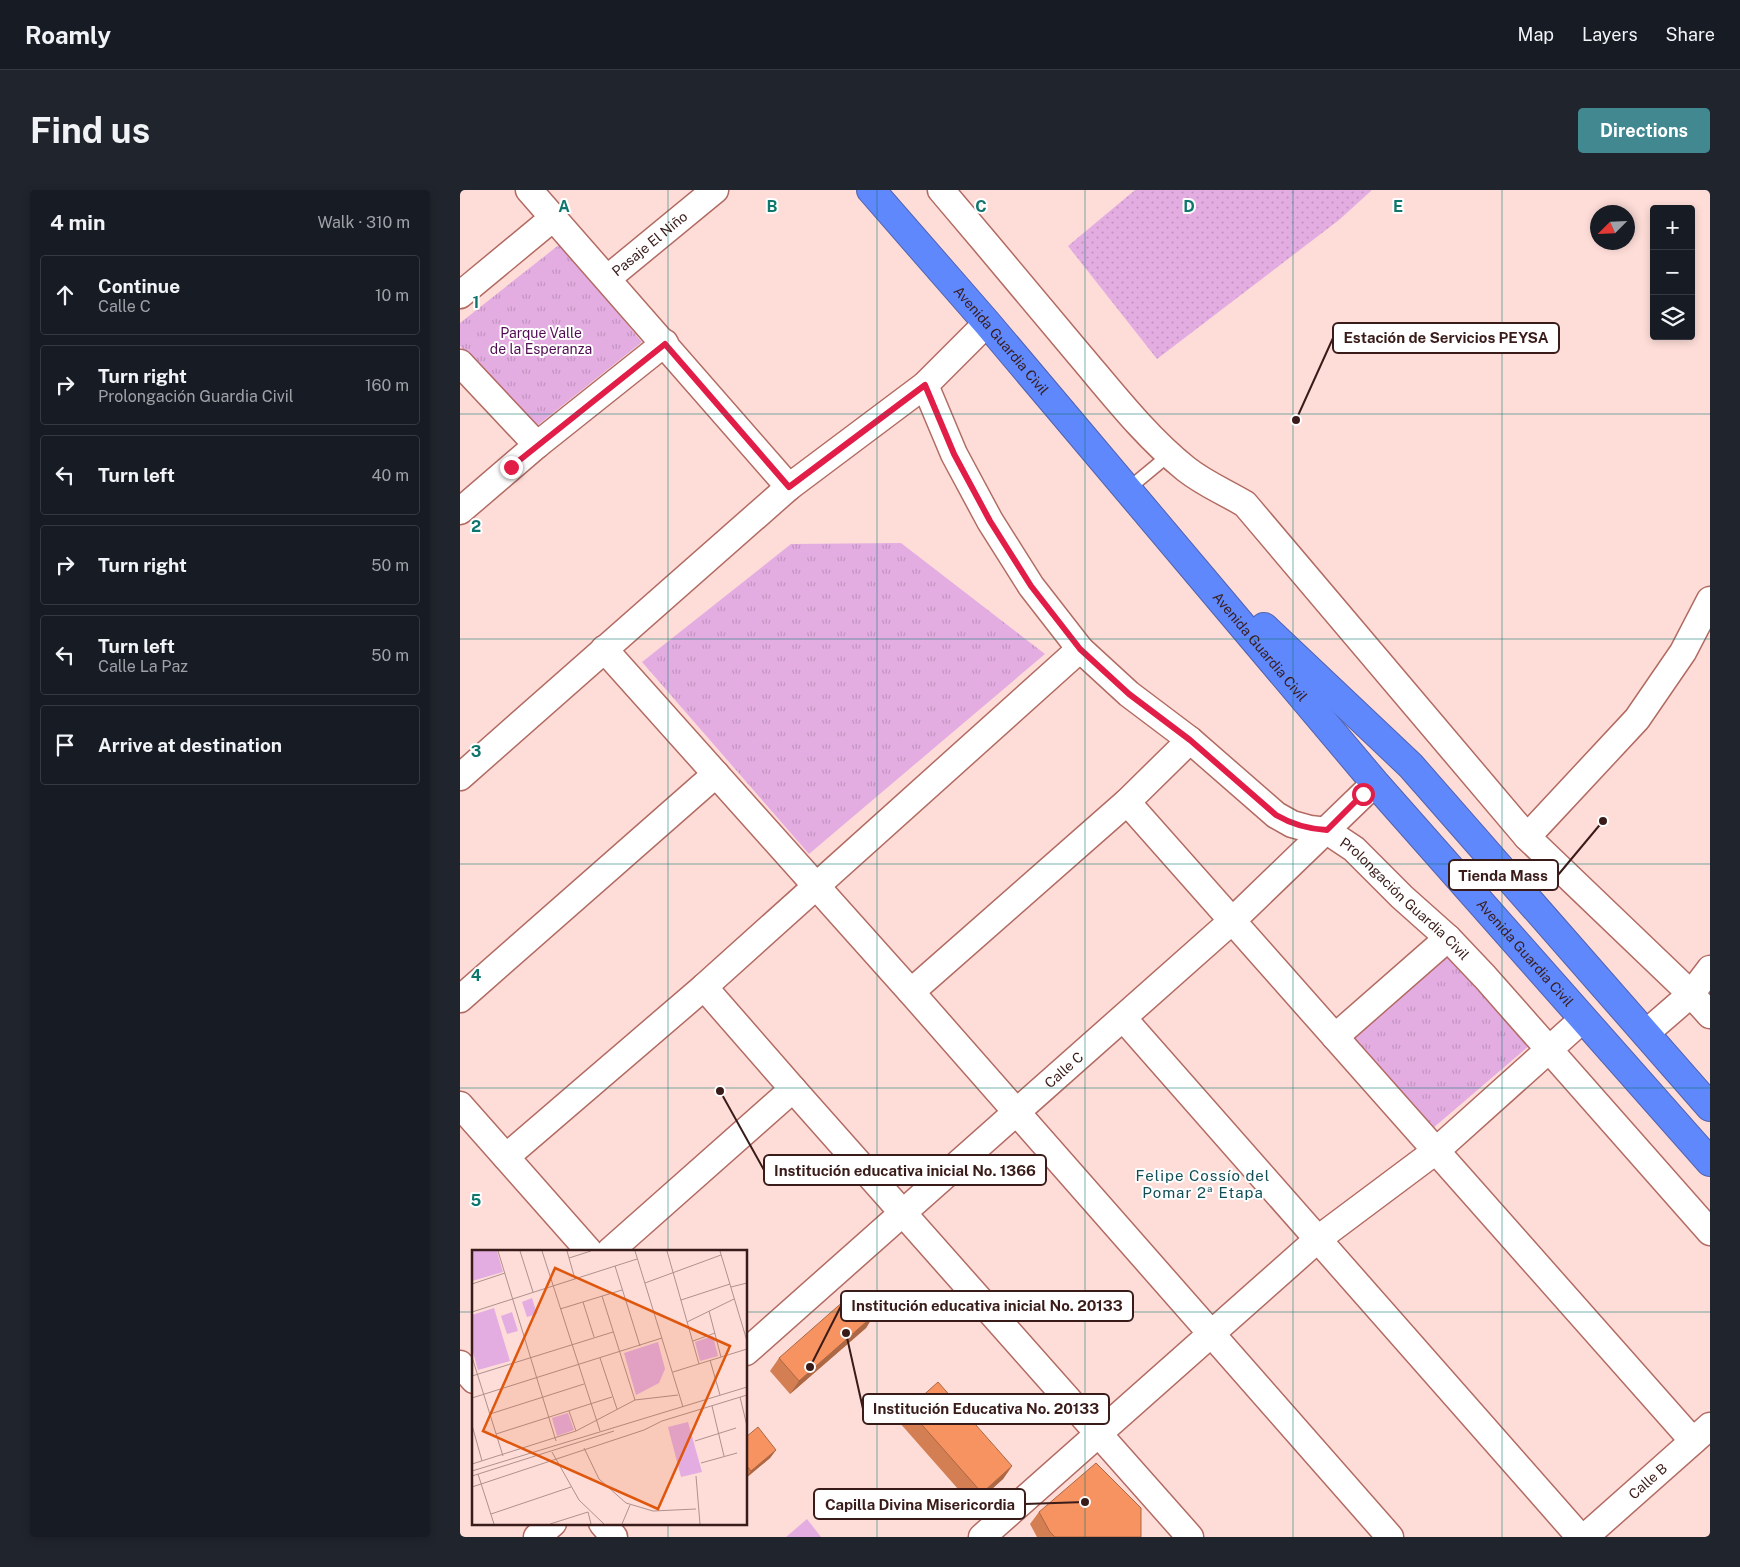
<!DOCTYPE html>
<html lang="en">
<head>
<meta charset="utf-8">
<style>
	body { margin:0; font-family:"Public Sans",sans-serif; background:#20242c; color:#f1f3f6 }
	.controls { position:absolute; right:15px; top:15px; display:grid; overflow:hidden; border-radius:5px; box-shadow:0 2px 8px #0003 }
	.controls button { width:45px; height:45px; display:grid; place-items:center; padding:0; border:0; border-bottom:1px solid #363941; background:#171b24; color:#f1f3f6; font:25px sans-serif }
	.compass { position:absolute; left:1130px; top:15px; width:45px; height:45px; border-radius:50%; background:#171b24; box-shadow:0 2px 8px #0003; rotate:246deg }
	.stop { position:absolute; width:15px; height:15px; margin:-11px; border:4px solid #e11d48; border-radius:50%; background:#fff }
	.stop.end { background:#e11d48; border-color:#fff; box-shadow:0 1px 5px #0008 }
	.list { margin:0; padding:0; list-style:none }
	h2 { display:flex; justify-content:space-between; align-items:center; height:65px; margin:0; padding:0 20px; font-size:21px }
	h2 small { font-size:16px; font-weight:400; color:#9ea1a6 }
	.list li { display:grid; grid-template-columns:32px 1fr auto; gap:15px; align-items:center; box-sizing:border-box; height:80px; margin:0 10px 10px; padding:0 10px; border:1px solid #363941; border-radius:5px }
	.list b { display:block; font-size:19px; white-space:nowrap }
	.list p { margin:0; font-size:16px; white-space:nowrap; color:#9ea1a6 }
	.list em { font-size:16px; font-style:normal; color:#9ea1a6 }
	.icon { flex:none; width:28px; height:28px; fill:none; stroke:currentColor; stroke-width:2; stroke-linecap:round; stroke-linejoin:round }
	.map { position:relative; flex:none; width:1250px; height:1347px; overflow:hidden; border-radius:5px }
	header { display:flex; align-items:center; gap:30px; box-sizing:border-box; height:70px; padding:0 25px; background:#171b24; border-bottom:1px solid #363941 }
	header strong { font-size:24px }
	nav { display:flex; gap:28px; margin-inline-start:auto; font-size:18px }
	.intro { display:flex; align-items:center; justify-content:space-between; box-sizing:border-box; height:120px; padding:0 30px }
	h1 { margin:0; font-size:35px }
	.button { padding:12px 22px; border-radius:5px; background:#418891; color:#fff; font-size:18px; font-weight:700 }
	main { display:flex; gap:30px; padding:0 30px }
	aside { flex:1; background:#171b24; border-radius:5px; box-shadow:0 2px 8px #0003 }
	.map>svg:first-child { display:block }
</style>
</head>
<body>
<header>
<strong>Roamly</strong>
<nav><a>Map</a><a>Layers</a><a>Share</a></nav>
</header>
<div class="intro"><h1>Find us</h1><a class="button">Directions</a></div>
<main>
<aside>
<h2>4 min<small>Walk · 310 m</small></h2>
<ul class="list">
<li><svg class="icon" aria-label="ahead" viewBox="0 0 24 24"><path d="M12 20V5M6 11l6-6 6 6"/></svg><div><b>Continue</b><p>Calle C</p></div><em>10 m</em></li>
<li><svg class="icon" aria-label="right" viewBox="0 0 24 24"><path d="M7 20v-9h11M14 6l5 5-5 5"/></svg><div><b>Turn right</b><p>Prolongación Guardia Civil</p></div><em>160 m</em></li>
<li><svg class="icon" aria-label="left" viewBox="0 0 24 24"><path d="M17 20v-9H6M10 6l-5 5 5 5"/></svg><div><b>Turn left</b></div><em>40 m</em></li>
<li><svg class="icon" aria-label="right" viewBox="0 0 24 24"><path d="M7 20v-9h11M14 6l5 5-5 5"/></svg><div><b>Turn right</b></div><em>50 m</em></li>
<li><svg class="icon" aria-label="left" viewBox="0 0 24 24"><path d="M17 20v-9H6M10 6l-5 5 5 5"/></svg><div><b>Turn left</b><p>Calle La Paz</p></div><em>50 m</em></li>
<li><svg class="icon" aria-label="arrive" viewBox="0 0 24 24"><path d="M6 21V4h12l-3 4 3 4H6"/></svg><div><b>Arrive at destination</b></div></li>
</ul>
</aside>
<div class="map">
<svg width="1250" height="1347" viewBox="0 0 1250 1347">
	<defs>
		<pattern id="grass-dots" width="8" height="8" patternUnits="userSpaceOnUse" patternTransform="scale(1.25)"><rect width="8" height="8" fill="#e3ade2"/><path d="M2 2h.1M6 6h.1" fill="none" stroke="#c494c1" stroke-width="1.8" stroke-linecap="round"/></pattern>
		<pattern id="park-tufts" width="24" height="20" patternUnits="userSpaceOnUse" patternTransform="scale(1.25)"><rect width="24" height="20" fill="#e3ade2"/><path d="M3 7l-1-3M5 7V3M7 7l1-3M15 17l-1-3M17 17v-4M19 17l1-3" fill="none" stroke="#c494c1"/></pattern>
	</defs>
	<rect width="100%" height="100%" fill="#feddd8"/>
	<path fill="url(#grass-dots)" d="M675,0H912L879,30L697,169L608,56Z"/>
	<g fill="url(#park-tufts)">
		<path d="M100,54L182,152L73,239L0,156V133Z"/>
		<path d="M441,353L585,464L349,664L182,472L331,354Z"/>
		<path d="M987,766L1070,855L972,939L891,847Z"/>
	</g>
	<path fill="#e3ade2" d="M347,1329L361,1347H326Z"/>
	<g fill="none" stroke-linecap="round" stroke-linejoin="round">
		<g stroke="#b26b63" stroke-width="15">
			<path id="lane" d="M668,299L709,265"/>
		</g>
		<g stroke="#b26b63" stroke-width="29">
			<g id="street">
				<path d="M69,0L329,297"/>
				<path d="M481,0C527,54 572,108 618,163C652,203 685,246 726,279C745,294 765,302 785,314L1067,647L1231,804L1250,825"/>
				<path id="s1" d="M148,88L255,0"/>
				<path d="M0,105L93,28"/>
				<path d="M0,173L77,255"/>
				<path id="s2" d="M465,195L494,264L530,331L571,396L620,459L669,504L730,550L816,625L832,634L850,639L867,641L894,659L942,707L988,748L1025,787L1250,1042"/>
				<path d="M0,321L77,255L205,153"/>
				<path d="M144,459L451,802L930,1347"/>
				<path d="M0,587L329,297L465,195L527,133"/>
				<path d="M667,612L1233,1251"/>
				<path d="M1067,647L1177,529L1223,462L1250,410"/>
				<path d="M244,797L333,899L730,1347"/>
				<path d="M451,802L667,612L730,550"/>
				<path d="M0,809L256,584"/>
				<path d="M663,828L1120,1347"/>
				<path d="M1186,843L1231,804L1250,779"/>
				<path d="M875,847L988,748"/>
				<path d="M0,915L129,1061"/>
				<path d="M46,967L244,797L620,459"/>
				<path d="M150,1061L333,899"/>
				<path id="s3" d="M286,1162L773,730L915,593"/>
				<path d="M0,1174L14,1190"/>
				<path d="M142,1333L154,1347"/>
				<path d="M77,1347L93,1333"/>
				<path d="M522,1347L858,1049L977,960L1123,829"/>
				<path id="s4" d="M1125,1347L1250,1236"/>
			</g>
		</g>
		<g stroke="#5262ad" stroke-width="30">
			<g id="highway">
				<path id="s5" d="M411,0L527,133L915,593L1250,972"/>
				<path d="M804,437L951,576L1250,917"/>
			</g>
		</g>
		<use href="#lane" stroke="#fff" stroke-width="12"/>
		<use href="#street" stroke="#fff" stroke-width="26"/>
		<use href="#highway" stroke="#5f88fd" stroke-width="28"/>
	</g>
	<g fill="#d47e53">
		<path d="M414,1125L406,1138L330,1204L310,1181L319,1168Z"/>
		<path d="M448,1219L552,1276L543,1289L513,1316L439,1232Z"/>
		<path d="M286,1247L316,1260L310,1268L286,1288Z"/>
		<path d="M579,1322L681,1347H577L570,1334Z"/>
	</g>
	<g fill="#ac6744">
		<path d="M414,1125L406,1138L330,1204L339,1191Z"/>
		<path d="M316,1260L310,1268L286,1288L291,1281Z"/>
		<path d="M552,1276L543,1289L513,1316L522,1303Z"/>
	</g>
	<g fill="#f69361" stroke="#ac6744">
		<path d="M394,1102L414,1125L339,1191L319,1168Z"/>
		<path d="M478,1192L552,1276L522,1303L448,1219Z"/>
		<path d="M298,1237L316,1260L291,1281L286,1275V1247Z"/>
		<path d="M636,1273L681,1318V1347H595L590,1342L579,1322Z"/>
	</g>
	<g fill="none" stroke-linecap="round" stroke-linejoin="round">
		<path stroke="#e11d48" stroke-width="6" d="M51,277L205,154L329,297L465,195L494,264L530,331L571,396L620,459L669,504L730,550L816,625C833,635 848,639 867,640L903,604"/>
	</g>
	<path fill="none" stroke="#0f766e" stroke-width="1" stroke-opacity="0.55" d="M208,0V1061M417,0V1347M625,0V1347M833,0V1347M1042,0V1347M0,224H1250M0,449H1250M0,674H1250M0,898H1250M0,1122H14M286,1122H1250M208,1333V1347"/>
	<g text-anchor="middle" stroke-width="4" stroke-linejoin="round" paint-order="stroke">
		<g font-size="14" fill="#391c19" stroke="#fff">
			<text dy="5" stroke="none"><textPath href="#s1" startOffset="54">Pasaje El Niño</textPath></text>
			<text dy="5" stroke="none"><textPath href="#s5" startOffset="199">Avenida Guardia Civil</textPath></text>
			<text dy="5" stroke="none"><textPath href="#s5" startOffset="600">Avenida Guardia Civil</textPath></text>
			<text dy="5" stroke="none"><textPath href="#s2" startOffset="722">Prolongación Guardia Civil</textPath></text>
			<text dy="5" stroke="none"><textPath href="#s5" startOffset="1005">Avenida Guardia Civil</textPath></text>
			<text dy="5" stroke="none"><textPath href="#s3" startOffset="425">Calle C</textPath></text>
			<text dy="5" stroke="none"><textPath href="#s4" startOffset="84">Calle B</textPath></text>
		</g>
		<g font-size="14" fill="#520c55" stroke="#fff">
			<text x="81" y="148">Parque Valle<tspan x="81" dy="16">de la Esperanza</tspan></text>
		</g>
		<g font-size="15" letter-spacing="1" fill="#104d55" stroke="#fff">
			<text x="743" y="991">Felipe Cossío del<tspan x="743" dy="17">Pomar 2ª Etapa</tspan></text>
		</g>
	</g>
	<g transform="translate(12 1060)">
		<rect width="275" height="275" fill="#feddd8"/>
		<path d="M216,172L230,222L209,227L196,177Z" fill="#e3ade2"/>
		<path d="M0,1H25L31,22L0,31ZM22,58L38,111L6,120L0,99V65ZM241,86L246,106L228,111L223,92ZM186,92L193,119L187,133L164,145L152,103ZM96,163L102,180L85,186L80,168Z" fill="#e3ade2"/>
		<path d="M60,48L65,64L55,67L50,52ZM40,62L46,81L35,84L29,66Z" fill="#e3ade2"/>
		<path fill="none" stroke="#af908c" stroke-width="1" d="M26,1L84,191M48,1L61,42M70,1L128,181M95,1L103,29M163,1L211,157M195,1L227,114M248,1L275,91M97,8L119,1M143,16L168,96M173,33L249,5M0,34L33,23M259,37L275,33M130,46L163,150M209,50L258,34M111,52L122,87M88,59L150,40M237,61L249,107M0,62L165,9M215,72L262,49M221,91L243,83M0,107L31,206M128,108L145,159M238,110L248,145M201,122L275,99M0,126L141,82M268,147L275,176M0,148L190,88M240,156L252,206M97,161L104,181M18,164L112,134M0,175L10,211M24,184L140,147M223,191L264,178M112,198L127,229L154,253L181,261L224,259M80,202L107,250L132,274M229,213L265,203M0,214L104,181L163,150L206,145M0,221L275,137M6,224L22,274M0,226L142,181M224,226L228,274M0,237L172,180L190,171L275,145M19,264L99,237M78,274L116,262L119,274M150,274L158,255"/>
		<path fill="#df560d" fill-opacity="0.15" stroke="#df560d" stroke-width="2.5" d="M83,18L258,96L186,259L11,181Z"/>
		<rect width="275" height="275" fill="none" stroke="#391c19" stroke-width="2.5"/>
	</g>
	<g font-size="16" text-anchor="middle" font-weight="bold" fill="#0f766e" stroke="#fff" stroke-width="4" stroke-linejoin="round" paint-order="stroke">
		<text x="104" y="22">A</text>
		<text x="312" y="22">B</text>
		<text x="521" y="22">C</text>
		<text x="729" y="22">D</text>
		<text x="938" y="22">E</text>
		<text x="16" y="118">1</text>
		<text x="16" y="342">2</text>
		<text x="16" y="567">3</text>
		<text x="16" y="791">4</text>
		<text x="16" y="1016">5</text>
	</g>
	<path fill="none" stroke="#391c19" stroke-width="2" d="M836 230L873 148M1143 631L1098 685M260 901L304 980M350 1177L381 1116M386 1143L403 1219M625 1312L565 1314"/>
	<g fill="#391c19" stroke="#fff" stroke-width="2">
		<circle cx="836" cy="230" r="5"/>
		<circle cx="1143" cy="631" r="5"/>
		<circle cx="260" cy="901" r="5"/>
		<circle cx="350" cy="1177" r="5"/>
		<circle cx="386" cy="1143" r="5"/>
		<circle cx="625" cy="1312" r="5"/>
	</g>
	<g fill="#fff" stroke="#391c19" stroke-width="2">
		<rect x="873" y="133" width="226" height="30" rx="5"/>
		<rect x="989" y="670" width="109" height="30" rx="5"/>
		<rect x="304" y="965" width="282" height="30" rx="5"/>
		<rect x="381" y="1101" width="292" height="30" rx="5"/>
		<rect x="403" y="1204" width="246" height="30" rx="5"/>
		<rect x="354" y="1299" width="211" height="30" rx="5"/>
	</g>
	<g font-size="15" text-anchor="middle" font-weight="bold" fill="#391c19">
		<text x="986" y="153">Estación de Servicios PEYSA</text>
		<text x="1043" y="691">Tienda Mass</text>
		<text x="445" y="986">Institución educativa inicial No. 1366</text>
		<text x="527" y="1121">Institución educativa inicial No. 20133</text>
		<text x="526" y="1224">Institución Educativa No. 20133</text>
		<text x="460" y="1320">Capilla Divina Misericordia</text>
	</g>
</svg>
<div class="controls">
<button>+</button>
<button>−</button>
<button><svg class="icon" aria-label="layers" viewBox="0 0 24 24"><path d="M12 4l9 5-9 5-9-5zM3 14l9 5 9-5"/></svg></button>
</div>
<svg class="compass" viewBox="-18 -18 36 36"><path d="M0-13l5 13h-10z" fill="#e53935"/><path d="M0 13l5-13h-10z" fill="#9ea1a6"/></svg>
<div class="stop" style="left:903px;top:604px"></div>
<div class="stop end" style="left:51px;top:277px"></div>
</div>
</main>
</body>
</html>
